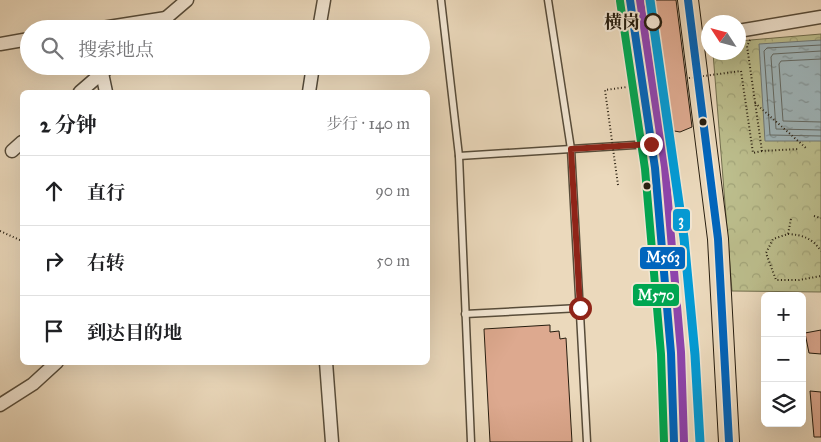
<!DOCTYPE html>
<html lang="zh">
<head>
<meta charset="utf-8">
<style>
	body { margin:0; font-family:"IM FELL Great Primer","Noto Serif SC",serif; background:#f2f2f2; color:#202124 }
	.controls { position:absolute; right:15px; bottom:15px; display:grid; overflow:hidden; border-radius:8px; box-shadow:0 5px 20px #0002 }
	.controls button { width:45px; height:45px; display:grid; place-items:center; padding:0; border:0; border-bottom:1px solid #e0e0e0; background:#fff; color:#202124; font:25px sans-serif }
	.compass { position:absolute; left:701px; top:15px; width:45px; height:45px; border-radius:50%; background:#fff; box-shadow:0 5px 20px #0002; rotate:306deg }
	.stop { position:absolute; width:15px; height:15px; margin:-11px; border:4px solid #8f2418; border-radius:50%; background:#fff }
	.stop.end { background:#8f2418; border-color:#fff; box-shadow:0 1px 5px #0008 }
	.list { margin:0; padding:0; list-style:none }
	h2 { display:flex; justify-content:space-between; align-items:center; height:65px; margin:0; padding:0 20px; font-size:21px }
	h2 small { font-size:16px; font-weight:400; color:#757577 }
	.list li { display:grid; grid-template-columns:32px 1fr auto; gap:15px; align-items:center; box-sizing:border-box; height:70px; padding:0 20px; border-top:1px solid #e0e0e0 }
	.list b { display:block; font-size:19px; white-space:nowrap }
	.list em { font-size:16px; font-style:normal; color:#757577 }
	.icon { flex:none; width:28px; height:28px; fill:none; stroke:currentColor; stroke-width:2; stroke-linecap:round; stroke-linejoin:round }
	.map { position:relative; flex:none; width:821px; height:442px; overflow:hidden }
	.search { position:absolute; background:#fff; box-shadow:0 5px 20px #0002; left:20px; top:20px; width:410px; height:55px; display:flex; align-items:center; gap:12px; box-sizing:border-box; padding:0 18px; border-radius:28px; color:#757577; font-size:19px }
	.panel { position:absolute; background:#fff; box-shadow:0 5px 20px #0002; left:20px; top:90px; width:410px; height:275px; border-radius:8px }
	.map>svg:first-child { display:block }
</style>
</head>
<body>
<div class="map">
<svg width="821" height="442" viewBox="0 0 821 442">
	<defs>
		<pattern id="park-crowns" width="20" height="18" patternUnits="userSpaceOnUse" patternTransform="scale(1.25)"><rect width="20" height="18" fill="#bcbe8d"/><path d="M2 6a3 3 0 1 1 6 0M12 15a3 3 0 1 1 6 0" fill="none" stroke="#a1a378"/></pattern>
		<pattern id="water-ripples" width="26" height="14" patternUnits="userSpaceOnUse" patternTransform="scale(1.25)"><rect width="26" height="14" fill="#9fb7bd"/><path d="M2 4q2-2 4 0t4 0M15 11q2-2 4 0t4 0" fill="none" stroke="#819498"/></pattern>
	</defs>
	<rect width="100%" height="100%" fill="#ebd9bc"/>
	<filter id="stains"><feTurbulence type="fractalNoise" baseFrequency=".004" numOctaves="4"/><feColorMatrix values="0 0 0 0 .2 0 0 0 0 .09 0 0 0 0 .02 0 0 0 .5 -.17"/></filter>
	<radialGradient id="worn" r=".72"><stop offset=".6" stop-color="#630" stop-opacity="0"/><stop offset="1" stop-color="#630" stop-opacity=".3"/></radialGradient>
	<path fill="url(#park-crowns)" stroke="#716e4e" d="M821,34V292L732,291L713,53L738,52L739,41Z"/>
	<path fill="url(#water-ripples)" stroke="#6f7977" d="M821,40V141H765L759,44Z"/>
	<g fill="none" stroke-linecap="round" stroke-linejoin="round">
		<g stroke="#626a66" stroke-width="1">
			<path d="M821,45L767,48L764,51L770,135L821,136"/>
			<path d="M821,51L773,54L771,57L776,129L821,130"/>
			<path d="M821,59L781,61L779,64L783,121L821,122"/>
		</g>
	</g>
	<g fill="#dda98f" stroke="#261d0f">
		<path d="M645,0H676L692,127L680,132L663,129Z"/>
		<path d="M550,325V332L559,331L560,339L566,338L572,442H490L484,329Z"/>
		<path d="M821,330V354L809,353L805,333Z"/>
		<path d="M810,391L821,392V437H814Z"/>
	</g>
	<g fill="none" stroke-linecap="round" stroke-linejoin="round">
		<g stroke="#574c3a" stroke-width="9">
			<g id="service">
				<path d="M441,0L459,156L471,442"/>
				<path d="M548,0L571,149L587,442"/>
				<path d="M459,156L650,144"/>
				<path d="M465,314L580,308"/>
			</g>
		</g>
		<g stroke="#574c3a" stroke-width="15">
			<g id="minor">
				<path d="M159,24L187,0"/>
				<path d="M96,29L166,18"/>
				<path d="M319,29L324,0"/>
				<path d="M738,31L821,17"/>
				<path d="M0,44L29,39"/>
				<path d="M102,73L106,92"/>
				<path d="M80,92L110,66"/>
				<path d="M309,92L313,66"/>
				<path d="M12,151L22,142"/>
				<path d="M326,362L332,442"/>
				<path d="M0,405L33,384L57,362"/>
			</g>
		</g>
		<g stroke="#261d0f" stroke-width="22">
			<g id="trunk">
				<path d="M630,0L655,168L671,353L674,442"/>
				<path d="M688,0L718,239L729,442"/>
			</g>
		</g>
		<g stroke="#261d0f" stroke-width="2" stroke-dasharray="1 2.5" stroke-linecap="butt">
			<path d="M750,40L747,46L762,151L799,149"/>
			<path d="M741,71L753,153L762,151"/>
			<path d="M755,103L806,148"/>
			<path d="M814,216L821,218"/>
			<path d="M791,219L788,234L773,239L766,253L776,280H799L821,276"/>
			<path d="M0,231L22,241"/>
			<path d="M788,234C803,235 812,238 821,251"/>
		</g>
		<use href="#service" stroke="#f2e6d3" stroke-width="6"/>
		<use href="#minor" stroke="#f2e6d3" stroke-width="12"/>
		<use href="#trunk" stroke="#ebd9bc" stroke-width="20"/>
		<g stroke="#261d0f" stroke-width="2" stroke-dasharray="1 2.5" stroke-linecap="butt">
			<path d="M689,78L741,71"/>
			<path d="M618,185L605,90L657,83"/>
		</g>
		<g stroke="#f2e6d3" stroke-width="11">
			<g id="bus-1">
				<path d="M630,0L655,168L671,353L674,442"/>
				<path d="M688,0L718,239L729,442"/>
			</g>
		</g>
		<g stroke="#f2e6d3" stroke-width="11">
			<path id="bus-2" d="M620,1L645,169L661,354L664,442"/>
		</g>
		<g stroke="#f2e6d3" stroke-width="11">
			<path id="bus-3" d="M640,0L665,167L681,352L684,442"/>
		</g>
		<use href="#bus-1" stroke="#0065bd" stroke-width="8"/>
		<use href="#bus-2" stroke="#00a651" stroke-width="8"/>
		<use href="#bus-3" stroke="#8e44ad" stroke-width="8"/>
		<g stroke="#f2e6d3" stroke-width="12">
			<path id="metro-1" d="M650,0L684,238L695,355L700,442"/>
		</g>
		<use href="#metro-1" stroke="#029bd6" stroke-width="9"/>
	</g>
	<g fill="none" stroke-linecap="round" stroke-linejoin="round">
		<path stroke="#8f2418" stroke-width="6" d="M580,308L571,149L651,144"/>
	</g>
	<circle fill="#f2e6d3" stroke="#261d0f" stroke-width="2.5" cx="653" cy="22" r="8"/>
	<g fill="#261d0f" stroke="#f2e6d3" stroke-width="2">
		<circle cx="703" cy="122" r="4.5"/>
		<circle cx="647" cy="186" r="4.5"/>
	</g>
	<g text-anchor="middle" stroke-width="4" stroke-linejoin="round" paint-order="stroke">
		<g font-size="18" font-weight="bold" fill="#261d0f" stroke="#f2e6d3" text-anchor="end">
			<text x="640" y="28">横岗</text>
		</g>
	</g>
	<g stroke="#f2e6d3" stroke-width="2">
		<rect x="672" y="208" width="19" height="24" rx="5" fill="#029bd6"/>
		<rect x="639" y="246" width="47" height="24" rx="5" fill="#0065bd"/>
		<rect x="632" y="283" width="48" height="24" rx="5" fill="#00a651"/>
	</g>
	<g font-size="14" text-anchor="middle" font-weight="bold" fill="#fff">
		<text x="681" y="225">3</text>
		<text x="663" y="262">M563</text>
		<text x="656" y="300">M570</text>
	</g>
	<rect width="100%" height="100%" filter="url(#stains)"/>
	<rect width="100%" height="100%" fill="url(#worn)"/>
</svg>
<div class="controls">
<button>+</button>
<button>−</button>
<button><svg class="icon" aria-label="layers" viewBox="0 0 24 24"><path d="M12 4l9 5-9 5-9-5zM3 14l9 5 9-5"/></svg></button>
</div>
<svg class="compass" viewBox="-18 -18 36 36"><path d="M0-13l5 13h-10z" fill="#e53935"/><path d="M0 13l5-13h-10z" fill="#757577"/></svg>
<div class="stop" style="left:580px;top:308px"></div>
<div class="stop end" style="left:651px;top:144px"></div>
<div class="search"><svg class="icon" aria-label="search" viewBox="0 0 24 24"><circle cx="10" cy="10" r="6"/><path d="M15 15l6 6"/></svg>搜索地点</div>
<section class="panel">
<h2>2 分钟<small>步行 · 140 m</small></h2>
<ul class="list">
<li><svg class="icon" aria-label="ahead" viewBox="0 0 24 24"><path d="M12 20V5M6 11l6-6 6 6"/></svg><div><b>直行</b></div><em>90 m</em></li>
<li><svg class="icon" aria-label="right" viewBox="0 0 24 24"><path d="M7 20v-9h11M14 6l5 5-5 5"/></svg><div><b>右转</b></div><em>50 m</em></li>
<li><svg class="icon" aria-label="arrive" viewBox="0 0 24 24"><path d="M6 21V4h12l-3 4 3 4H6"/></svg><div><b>到达目的地</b></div></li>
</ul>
</section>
</div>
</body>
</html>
